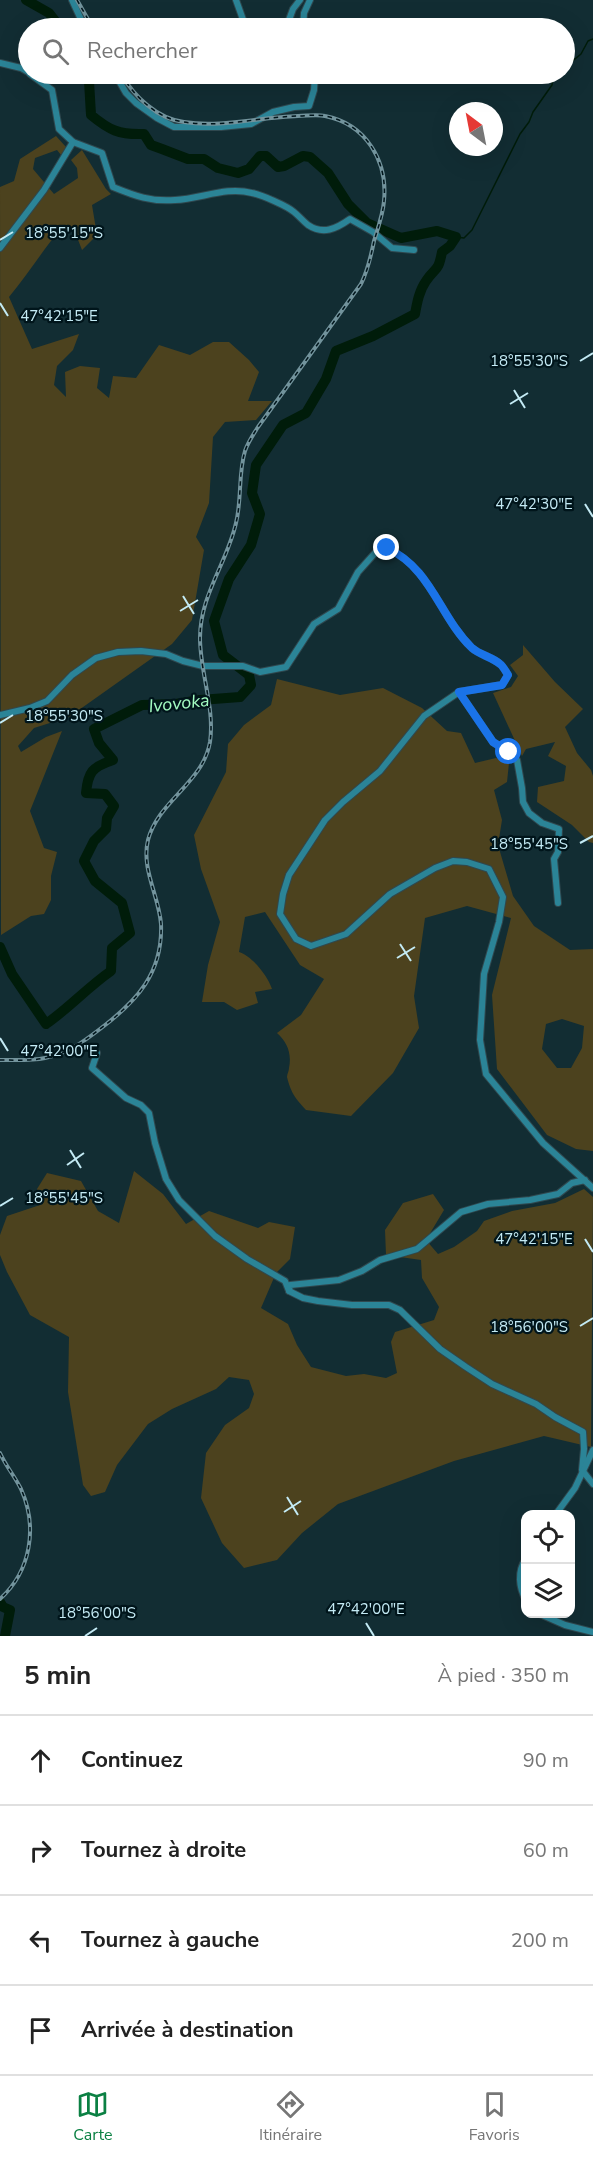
<!DOCTYPE html>
<html lang="fr">
<head>
<meta charset="utf-8">
<style>
	body { margin:0; font-family:"Nunito Sans",sans-serif; background:#f2f2f2; color:#222 }
	.controls { position:absolute; right:18px; bottom:18px; display:grid; overflow:hidden; border-radius:12px; box-shadow:0 6px 24px #0002 }
	.controls button { width:54px; height:54px; display:grid; place-items:center; padding:0; border:0; border-bottom:2px solid #e0e0e0; background:#fff; color:#222; font:30px sans-serif }
	.compass { position:absolute; left:449px; top:102px; width:54px; height:54px; border-radius:50%; background:#fff; box-shadow:0 6px 24px #0002; rotate:328deg }
	.stop { position:absolute; width:18px; height:18px; margin:-14px; border:4px solid #1a73e8; border-radius:50%; background:#fff }
	.stop.end { background:#1a73e8; border-color:#fff; box-shadow:0 2px 6px #0008 }
	.list { margin:0; padding:0; list-style:none }
	h2 { display:flex; justify-content:space-between; align-items:center; height:78px; margin:0; padding:0 24px; font-size:26px }
	h2 small { font-size:20px; font-weight:400; color:#767676 }
	.list li { display:grid; grid-template-columns:39px 1fr auto; gap:18px; align-items:center; box-sizing:border-box; height:90px; padding:0 24px; border-top:2px solid #e0e0e0 }
	.list b { display:block; font-size:22px; white-space:nowrap }
	.list em { font-size:20px; font-style:normal; color:#767676 }
	.icon { flex:none; width:33px; height:33px; fill:none; stroke:currentColor; stroke-width:2; stroke-linecap:round; stroke-linejoin:round }
	.map { position:relative; flex:none; width:593px; height:1636px; overflow:hidden }
	.search { position:absolute; background:#fff; box-shadow:0 6px 24px #0002; left:18px; right:18px; top:18px; height:66px; display:flex; align-items:center; gap:15px; box-sizing:border-box; padding:0 21px; border-radius:33px; color:#767676; font-size:22px }
	.sheet { height:438px; background:#fff }
	nav { display:flex; justify-content:space-around; align-items:center; box-sizing:border-box; height:84px; border-top:2px solid #e0e0e0; background:#fff; font-size:16px; color:#767676 }
	nav a { display:grid; justify-items:center; gap:3px }
	nav .on { color:#0b8043 }
	.map>svg:first-child { display:block }
</style>
</head>
<body>
<div class="map">
<svg width="593" height="1636" viewBox="0 0 593 1636">
	<rect width="100%" height="100%" fill="#122d33"/>
	<g fill="#4c421e" fill-rule="evenodd">
		<path d="M56,136L66,147L61,155L57,150L35,158L33,169L54,194L78,178L77,168L71,160L82,150L106,189L111,194L92,205L97,235L82,250L75,232L64,225C44,248 29,273 9,297L32,349L79,334L73,350L57,366L54,385L66,397L65,372L80,366L100,368L97,388L109,398L113,376L136,378L159,345L190,355L213,342H229L249,360L259,372L248,401H272L256,420L225,422L213,437L209,503L196,537L204,550L192,620L172,644L69,717L34,728L18,746L21,752L46,737L62,731L30,811L44,848L57,852L51,876V900L44,914L31,916L1,935L0,187L14,181L20,159Z"/>
		<path d="M523,645L555,682L583,709L565,727L577,753L591,770L593,776V843L589,842L572,825L537,802L538,787L564,781L566,766L548,756L555,742L526,749L522,756L493,693L511,687L518,676L510,665L523,655Z"/>
		<path d="M277,679L340,695L383,688L422,708L447,731L461,733L475,763L496,758L509,763L507,782L494,790L502,820L498,845L513,896L534,926L570,950L593,949V1151L576,1149L547,1135L497,1069L492,995L511,918L467,906L425,918L414,996L419,1028L393,1073L351,1116L306,1110C295,1098 291,1093 287,1077C287,1074 289,1071 289,1068C292,1053 287,1042 277,1033L301,1015L324,979L300,965L265,912L245,917L239,952C252,956 268,976 272,989L255,992L258,1003L237,1010L224,1002H202L208,965L220,922L201,869L194,835L226,772L228,744L244,725L271,705ZM562,1019L584,1026L582,1048L571,1068H557L542,1049L546,1024Z"/>
		<path d="M134,1171L163,1194L186,1224L209,1211L258,1228L269,1222L295,1227L290,1259L276,1273L261,1308L288,1324L297,1345L311,1367L346,1376L364,1374L386,1378L397,1373L391,1342L395,1332L434,1320L439,1307L422,1278L421,1260L386,1255L385,1230L403,1203L433,1194L444,1210L426,1240L438,1254L454,1247L477,1231L484,1221L512,1211L555,1203L584,1189L593,1197L591,1447L544,1436L454,1461L338,1504L302,1533L277,1560L244,1568L222,1543L201,1498L206,1453L225,1425L249,1408L254,1394L249,1380L229,1377L216,1389L172,1409L148,1424L117,1465L105,1492L91,1496L83,1485L68,1392L69,1337L30,1315L7,1272L0,1255V1235L7,1216L43,1204L37,1189L47,1173L81,1181L98,1211L119,1223Z"/>
	</g>
	<g fill="none" stroke-linecap="round" stroke-linejoin="round">
		<g stroke="#001c0a" stroke-width="1.5">
			<path d="M564,68L581,54L588,41L593,39"/>
			<path d="M456,237L464,238L472,230L520,134L529,122L533,112L552,85L553,77L558,74"/>
		</g>
		<g stroke="#001c0a" stroke-width="10">
			<path d="M26,0L49,13L56,22L65,28"/>
			<path d="M0,947L12,974L46,1024C69,1008 88,987 111,971L112,948L130,933L122,903L95,881L84,861L94,841L106,829L107,818L114,806L105,794L86,793C88,772 92,767 113,760L99,743L94,729L142,705L176,704L200,700L240,697L251,685L249,675L223,655L214,621L229,579L251,545L260,514L252,493L256,465L283,425L306,413L326,379L336,351L373,336L415,314C417,303 419,291 426,281C436,266 438,273 442,252L450,246L456,237L437,231L401,238L367,223L348,204L328,173L310,157L303,156L284,166L278,167L266,156H260L249,169L238,173L218,168L204,159H188L162,149L151,145L144,134C119,135 109,130 91,115L89,81L86,74"/>
			<path d="M0,1602L3,1607L10,1610L5,1636"/>
		</g>
		<g stroke="#2f484f" stroke-width="8">
			<g id="minor">
				<path d="M72,0L85,28"/>
				<path d="M236,0L246,28"/>
				<path d="M286,28L293,9L300,0"/>
				<path d="M303,28L304,13L310,0"/>
				<path d="M0,63L21,68L28,72"/>
				<path d="M30,74L52,90L59,129L73,142L102,153L113,187C135,196 151,202 175,200C201,199 226,186 252,193C262,195 287,206 294,212C299,216 303,221 308,225C323,235 336,229 350,219L373,232L392,248L414,250"/>
				<path d="M115,74L126,93L136,103L157,118L174,127H221L251,124L273,112L294,107L309,106L314,90L315,74"/>
				<path d="M0,248L44,190L73,142"/>
				<path d="M459,692L493,742L509,752L517,760L522,788L523,802L529,813L542,823L559,829L558,852L554,859L558,903"/>
				<path d="M0,715L30,708L47,701L72,675L96,658L118,652L141,651L166,654L183,661L203,666H243L260,672L286,667L314,624L338,609L358,572L375,553L387,548C432,569 439,616 472,648C480,655 492,657 500,664C503,666 506,672 508,675L502,685L459,692L424,716L380,771L343,802L325,820L289,875L283,894L280,914L296,939L311,946L346,934L390,894L435,868L453,861L467,862L489,869L503,897L499,922L484,974L480,1040L486,1074L543,1143L593,1188"/>
				<path d="M97,1053L92,1068L126,1098L141,1105L149,1113L155,1143L166,1179L179,1200L215,1236L247,1259L285,1281L289,1291L303,1298L318,1301L352,1305H389L400,1310L440,1349L466,1367L492,1384L536,1404L555,1417L583,1432L584,1449L582,1470L593,1484"/>
				<path d="M289,1291L290,1285L339,1280L362,1271L380,1260L417,1249L461,1212L488,1204L530,1200L558,1194L572,1183L585,1180"/>
				<path d="M556,1514L575,1488L593,1450"/>
				<path d="M526,1559C517,1571 519,1588 526,1600"/>
				<path d="M540,1614L565,1625L593,1632"/>
			</g>
		</g>
		<use href="#minor" stroke="#2b8497" stroke-width="6"/>
		<g stroke="#72939c" stroke-width="4">
			<g id="rail">
				<path d="M77,0L93,28"/>
				<path d="M0,1060C15,1060 31,1061 45,1058C67,1054 83,1042 100,1029C137,1001 163,973 161,924C159,896 141,869 148,840C158,801 203,783 210,742C215,708 200,672 200,638C200,595 227,563 236,523C242,499 238,474 245,451C248,442 253,435 258,427L361,284C368,270 371,256 374,241C378,228 383,214 384,201C388,161 366,124 325,116C317,114 306,116 298,116C260,117 221,128 184,122C157,119 134,96 121,74"/>
				<path d="M0,1453C6,1466 15,1477 21,1489C38,1527 31,1571 0,1599"/>
			</g>
		</g>
		<use href="#rail" stroke="#00151b" stroke-width="1.5" stroke-dasharray="4.5" stroke-linecap="butt"/>
	</g>
	<g fill="none" stroke-linecap="round" stroke-linejoin="round">
		<path stroke="#1a73e8" stroke-width="8" d="M387,548C432,569 439,616 472,648C480,655 492,657 500,664C503,666 506,672 508,675L502,685L459,692L493,742L509,752"/>
	</g>
	<path fill="none" stroke="#c3eaf4" stroke-width="2" d="M0,240L13,232M0,303L8,316M580,361L593,353M514,390L525,408M510,404L528,393M585,504L593,517M183,596L194,614M180,611L198,600M0,723L13,715M580,843L593,836M400,944L411,961M397,958L415,947M0,1038L8,1051M70,1150L81,1168M67,1165L84,1153M0,1206L13,1198M585,1239L593,1252M580,1326L593,1318M287,1497L298,1515M284,1512L301,1501M366,1623L374,1636M85,1636L97,1628"/>
	<g text-anchor="middle" stroke-width="4.5" stroke-linejoin="round" paint-order="stroke">
		<g font-size="18" font-style="italic" fill="#a3fcc2" stroke="#00151b">
			<text transform="translate(179 703) rotate(-6)" y="6">Ivovoka</text>
		</g>
	</g>
	<g font-size="15" text-anchor="middle" fill="#c3eaf4" stroke="#00151b" stroke-width="4.5" stroke-linejoin="round" paint-order="stroke">
		<text x="64" y="238">18°55'15"S</text>
		<text x="59" y="321">47°42'15"E</text>
		<text x="529" y="366">18°55'30"S</text>
		<text x="534" y="509">47°42'30"E</text>
		<text x="64" y="721">18°55'30"S</text>
		<text x="529" y="849">18°55'45"S</text>
		<text x="59" y="1056">47°42'00"E</text>
		<text x="64" y="1203">18°55'45"S</text>
		<text x="534" y="1244">47°42'15"E</text>
		<text x="529" y="1332">18°56'00"S</text>
		<text x="366" y="1614">47°42'00"E</text>
		<text x="97" y="1618">18°56'00"S</text>
	</g>
</svg>
<div class="controls">
<button><svg class="icon" aria-label="locate" viewBox="0 0 24 24"><circle cx="12" cy="12" r="6"/><path d="M12 2v4M12 18v4M2 12h4M18 12h4"/></svg></button>
<button><svg class="icon" aria-label="layers" viewBox="0 0 24 24"><path d="M12 4l9 5-9 5-9-5zM3 14l9 5 9-5"/></svg></button>
</div>
<svg class="compass" viewBox="-18 -18 36 36"><path d="M0-13l5 13h-10z" fill="#e53935"/><path d="M0 13l5-13h-10z" fill="#767676"/></svg>
<div class="stop" style="left:509px;top:752px"></div>
<div class="stop end" style="left:387px;top:548px"></div>
<div class="search"><svg class="icon" aria-label="search" viewBox="0 0 24 24"><circle cx="10" cy="10" r="6"/><path d="M15 15l6 6"/></svg>Rechercher</div>
</div>
<section class="sheet">
<h2>5 min<small>À pied · 350 m</small></h2>
<ul class="list">
<li><svg class="icon" aria-label="ahead" viewBox="0 0 24 24"><path d="M12 20V5M6 11l6-6 6 6"/></svg><div><b>Continuez</b></div><em>90 m</em></li>
<li><svg class="icon" aria-label="right" viewBox="0 0 24 24"><path d="M7 20v-9h11M14 6l5 5-5 5"/></svg><div><b>Tournez à droite</b></div><em>60 m</em></li>
<li><svg class="icon" aria-label="left" viewBox="0 0 24 24"><path d="M17 20v-9H6M10 6l-5 5 5 5"/></svg><div><b>Tournez à gauche</b></div><em>200 m</em></li>
<li><svg class="icon" aria-label="arrive" viewBox="0 0 24 24"><path d="M6 21V4h12l-3 4 3 4H6"/></svg><div><b>Arrivée à destination</b></div></li>
</ul>
</section>
<nav>
<a class="on"><svg class="icon" aria-label="map" viewBox="0 0 24 24"><path d="M3 6l6-2 6 2 6-2v14l-6 2-6-2-6 2zM9 4v14M15 6v14"/></svg>Carte</a>
<a><svg class="icon" aria-label="directions" viewBox="0 0 24 24"><path d="M12 3l9 9-9 9-9-9zM9 14v-3h6M13 9l2 2-2 2"/></svg>Itinéraire</a>
<a><svg class="icon" aria-label="saved" viewBox="0 0 24 24"><path d="M7 4h10v16l-5-4-5 4z"/></svg>Favoris</a>
</nav>
</body>
</html>
